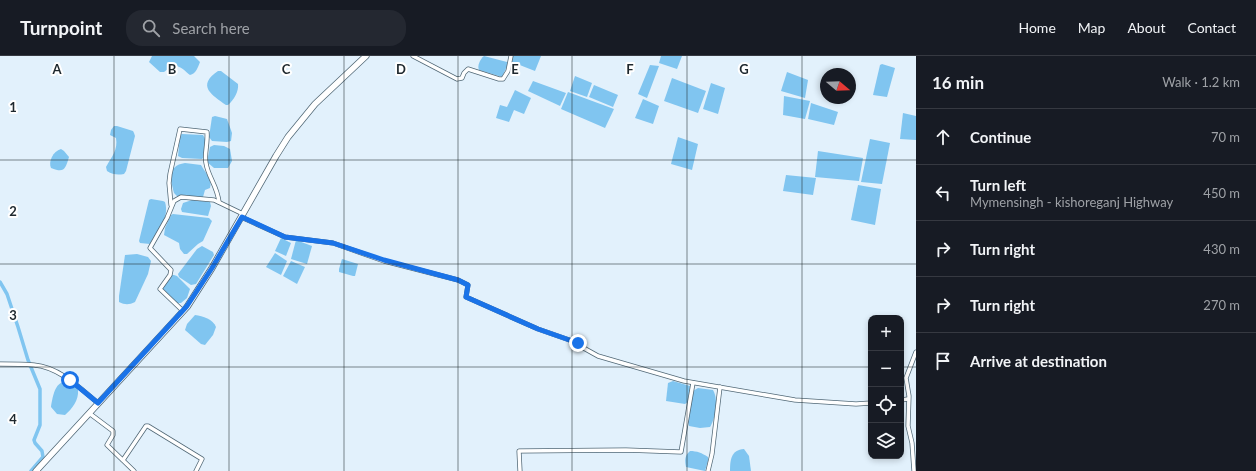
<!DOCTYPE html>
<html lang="en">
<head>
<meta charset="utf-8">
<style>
	body { margin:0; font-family:Lato,sans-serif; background:#242831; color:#f1f3f6 }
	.controls { position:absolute; right:12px; bottom:12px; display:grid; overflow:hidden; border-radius:8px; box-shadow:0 2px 6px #0003 }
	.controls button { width:36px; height:36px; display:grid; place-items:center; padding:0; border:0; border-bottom:1px solid #363941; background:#171b24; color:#f1f3f6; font:20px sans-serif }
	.compass { position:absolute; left:820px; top:12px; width:36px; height:36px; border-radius:50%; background:#171b24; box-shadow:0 2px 6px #0003; rotate:109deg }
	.stop { position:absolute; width:12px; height:12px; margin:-9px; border:3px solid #1a73e8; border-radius:50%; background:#fff }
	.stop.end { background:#1a73e8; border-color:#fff; box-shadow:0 1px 4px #0008 }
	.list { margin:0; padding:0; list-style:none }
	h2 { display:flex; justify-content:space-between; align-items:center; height:52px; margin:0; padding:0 16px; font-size:17px }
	h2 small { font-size:13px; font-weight:400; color:#9ea1a6 }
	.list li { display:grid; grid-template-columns:26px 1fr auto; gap:12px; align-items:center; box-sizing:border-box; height:56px; padding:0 16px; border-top:1px solid #363941 }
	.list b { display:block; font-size:15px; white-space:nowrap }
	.list p { margin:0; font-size:13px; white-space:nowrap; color:#9ea1a6 }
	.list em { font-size:13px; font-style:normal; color:#9ea1a6 }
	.icon { flex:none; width:22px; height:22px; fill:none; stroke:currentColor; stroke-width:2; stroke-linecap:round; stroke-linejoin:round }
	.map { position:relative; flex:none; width:916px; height:415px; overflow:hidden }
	header { display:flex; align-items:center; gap:24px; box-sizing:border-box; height:56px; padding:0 20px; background:#171b24; border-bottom:1px solid #363941 }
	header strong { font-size:19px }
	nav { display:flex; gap:22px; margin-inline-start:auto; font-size:14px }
	.search { width:280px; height:36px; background:#242831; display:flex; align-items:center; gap:10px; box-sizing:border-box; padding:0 14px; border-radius:16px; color:#9ea1a6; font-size:15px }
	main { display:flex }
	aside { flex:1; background:#171b24 }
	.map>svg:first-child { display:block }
</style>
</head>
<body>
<header>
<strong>Turnpoint</strong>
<div class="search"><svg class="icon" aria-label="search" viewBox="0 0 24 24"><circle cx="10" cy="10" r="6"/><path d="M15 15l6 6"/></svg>Search here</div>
<nav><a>Home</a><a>Map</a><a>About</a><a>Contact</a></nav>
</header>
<main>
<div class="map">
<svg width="916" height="415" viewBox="0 0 916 415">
	<rect width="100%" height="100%" fill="#e2f1fc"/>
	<g fill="#80c5f0">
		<path d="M152,0H194L200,6C198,11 196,18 190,19C185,15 179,8 172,10C169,11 166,15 164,16H160L149,6Z"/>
		<path d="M484,0L507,6L508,8L502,21L479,14C477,10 480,3 484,0Z"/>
		<path d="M513,0H541L535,15L512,6Z"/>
		<path d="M661,0H682L677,13L659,7Z"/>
		<path d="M882,8L895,12L887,41L873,39L880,9Z"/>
		<path d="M650,9L659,10L647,42L638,38Z"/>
		<path d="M218,15H221L238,28C239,35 234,44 228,49H226C212,39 196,30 218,15Z"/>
		<path d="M787,16L808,24L805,42L781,35Z"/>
		<path d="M575,20L592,27L587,41L570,35Z"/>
		<path d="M672,22L706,35L698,57L664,45Z"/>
		<path d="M533,25L566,37L560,50L528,35Z"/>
		<path d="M711,27L725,32L718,58L703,53Z"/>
		<path d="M594,29L618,39L613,51L589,41Z"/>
		<path d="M515,34L531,42L524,58L514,54L509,66L496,62L500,49L507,51Z"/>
		<path d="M568,36L614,53L605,72L561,53Z"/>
		<path d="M784,40L810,45L805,63L783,59Z"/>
		<path d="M643,43L659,50L653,68L635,62Z"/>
		<path d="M811,47L838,56L834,69L808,63Z"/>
		<path d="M903,57L916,60V84L900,83Z"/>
		<path d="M215,60L227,63L232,77L231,85L227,86L212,85L209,81L212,61Z"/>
		<path d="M114,70H117L133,75L134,77L135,80L126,115L124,118C118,119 113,119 107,115L106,111C112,100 118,94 116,82L110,79L111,74Z"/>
		<path d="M182,78L203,79C208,85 204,94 203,102L202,103L182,102L178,100L180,79Z"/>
		<path d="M678,81L698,88L692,114L671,108Z"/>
		<path d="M870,83L890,87L882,128L861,126Z"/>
		<path d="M214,89L224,90L230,93L232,105L228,112H214L207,106L210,91Z"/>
		<path d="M61,93L64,95L69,101C65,114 64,117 51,112C48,106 53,95 61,93Z"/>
		<path d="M818,95L863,102L859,125L815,121Z"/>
		<path d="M185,107L201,109C205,116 213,124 210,132L205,134L203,141L177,140L174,137C171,124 166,110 185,107Z"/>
		<path d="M786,119L816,122L813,139L783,135Z"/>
		<path d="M858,129L881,133L875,169L851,164Z"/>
		<path d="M151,143L163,145L165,146C170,163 157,174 150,188L140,187L139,185L149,144Z"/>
		<path d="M192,144L210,146L211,150L208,160L182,156L181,153L183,147Z"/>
		<path d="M173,158L209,162L212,165L203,185L198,188L187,198H184L180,193L179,187L164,179L165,172L171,159Z"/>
		<path d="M281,182L291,187L286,200L275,195Z"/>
		<path d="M296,184L312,190L307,208L291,203Z"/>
		<path d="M202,190L213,196L214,199L196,228L191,229L179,221L178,218L197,193Z"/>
		<path d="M275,197L287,205L281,219L266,211Z"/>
		<path d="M137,198L148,201L151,205L148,218L135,246C129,249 125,249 119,246V240L125,199Z"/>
		<path d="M342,203L358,208L355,220H353L339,216V213Z"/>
		<path d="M291,205L305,211L297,228L283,220Z"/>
		<path d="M172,219H174L177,220L190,233L187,242L181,247H176L163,233V231Z"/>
		<path d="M195,259C203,260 213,263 216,271L213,279L205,289L201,288L185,274L187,268Z"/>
		<path d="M673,325L690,330L688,346L685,348L666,345L668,327Z"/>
		<path d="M68,326L73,328L78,334C79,344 72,353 65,359L57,358L51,351C52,345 54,330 61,327C63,326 65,327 68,326Z"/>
		<path d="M698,332L713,334C719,344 715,363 710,371L700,372L689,370L688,366L693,335Z"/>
		<path d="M744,393L749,400L751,415H730C730,404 731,394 744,393Z"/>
		<path d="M690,395C697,395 702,397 708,401V405L705,415L686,411C685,405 684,400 690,395Z"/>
	</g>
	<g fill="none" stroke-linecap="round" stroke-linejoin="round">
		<path stroke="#80c5f0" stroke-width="3.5" d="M0,226L7,238L18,271L28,304L40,333V369L34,384L35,387L42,395L43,401L31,415"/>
		<g stroke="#516876" stroke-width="5">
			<g id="street">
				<path d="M413,0L457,23L462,22L464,17L468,13L499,23H503L508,15L511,0"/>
				<path d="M171,149L169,127L170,118L180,73L207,76C208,87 204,99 206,107C208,121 217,129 219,146"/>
				<path d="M241,161L285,181L333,187L384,205L458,224L468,229L466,241L538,273L578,287L580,290L598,300L684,325L795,344L856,348L871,347"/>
				<path d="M183,255L160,233L170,219L171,214L150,192L167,162L174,145L181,141L214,144L243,158"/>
				<path d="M0,308C11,308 23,308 34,309C59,311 80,332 98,347"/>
				<path d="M901,344L908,343"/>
				<path d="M89,357L113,375V379L107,389L134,415"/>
				<path d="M123,404L146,370H148L202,403L196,415"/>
				<path d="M520,415L519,395L626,394L681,396L693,327"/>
				<path d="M708,415L712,398L720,331"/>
				<path d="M914,415L912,387L908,370L909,340L906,322L916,296"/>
			</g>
		</g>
		<g stroke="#516876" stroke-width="7">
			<path id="primary" d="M36,415L187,251L212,212L276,100L288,81L315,48L366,0"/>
		</g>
		<use href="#street" stroke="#fff" stroke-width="3.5"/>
		<use href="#primary" stroke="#fff" stroke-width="5.5"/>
	</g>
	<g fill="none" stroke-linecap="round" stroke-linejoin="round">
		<path stroke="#1a73e8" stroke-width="5" d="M70,324L98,347L187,250L212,212L242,161L285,181L333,187L384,204L458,224L468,229L466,241L538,273L578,287"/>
	</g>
	<path fill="none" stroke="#1e282e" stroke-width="1" stroke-opacity="0.55" d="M114,0V415M229,0V415M344,0V415M458,0V415M572,0V415M687,0V415M802,0V415M0,104H916M0,208H916M0,311H871M901,311H916"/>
	<g font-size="13" text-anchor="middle" font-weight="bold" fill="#1e282e" stroke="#fff" stroke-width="4" stroke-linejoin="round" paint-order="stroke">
		<text x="57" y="18">A</text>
		<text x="172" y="18">B</text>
		<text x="286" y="18">C</text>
		<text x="401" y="18">D</text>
		<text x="515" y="18">E</text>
		<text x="630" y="18">F</text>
		<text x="744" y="18">G</text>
		<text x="13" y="56">1</text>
		<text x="13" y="160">2</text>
		<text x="13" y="264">3</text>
		<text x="13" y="368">4</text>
	</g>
</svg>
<div class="controls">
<button>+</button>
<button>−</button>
<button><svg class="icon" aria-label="locate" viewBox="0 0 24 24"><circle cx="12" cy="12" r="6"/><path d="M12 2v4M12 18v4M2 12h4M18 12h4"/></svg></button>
<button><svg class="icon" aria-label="layers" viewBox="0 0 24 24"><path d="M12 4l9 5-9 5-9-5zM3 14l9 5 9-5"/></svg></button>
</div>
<svg class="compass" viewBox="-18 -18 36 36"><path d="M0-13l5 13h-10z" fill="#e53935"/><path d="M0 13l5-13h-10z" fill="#9ea1a6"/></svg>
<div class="stop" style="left:70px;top:324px"></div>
<div class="stop end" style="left:578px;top:287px"></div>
</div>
<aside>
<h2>16 min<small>Walk · 1.2 km</small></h2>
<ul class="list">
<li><svg class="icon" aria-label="ahead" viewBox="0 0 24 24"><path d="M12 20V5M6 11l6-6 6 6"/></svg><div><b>Continue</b></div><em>70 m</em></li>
<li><svg class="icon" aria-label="left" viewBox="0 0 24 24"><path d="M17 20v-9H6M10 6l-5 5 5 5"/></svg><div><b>Turn left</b><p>Mymensingh - kishoreganj Highway</p></div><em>450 m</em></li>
<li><svg class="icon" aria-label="right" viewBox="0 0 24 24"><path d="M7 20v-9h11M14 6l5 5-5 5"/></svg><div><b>Turn right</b></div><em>430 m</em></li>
<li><svg class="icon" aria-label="right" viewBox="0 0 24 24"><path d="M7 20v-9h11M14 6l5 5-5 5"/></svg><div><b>Turn right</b></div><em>270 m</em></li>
<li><svg class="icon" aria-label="arrive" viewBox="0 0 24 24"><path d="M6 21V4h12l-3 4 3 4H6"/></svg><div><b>Arrive at destination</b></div></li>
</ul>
</aside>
</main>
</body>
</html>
